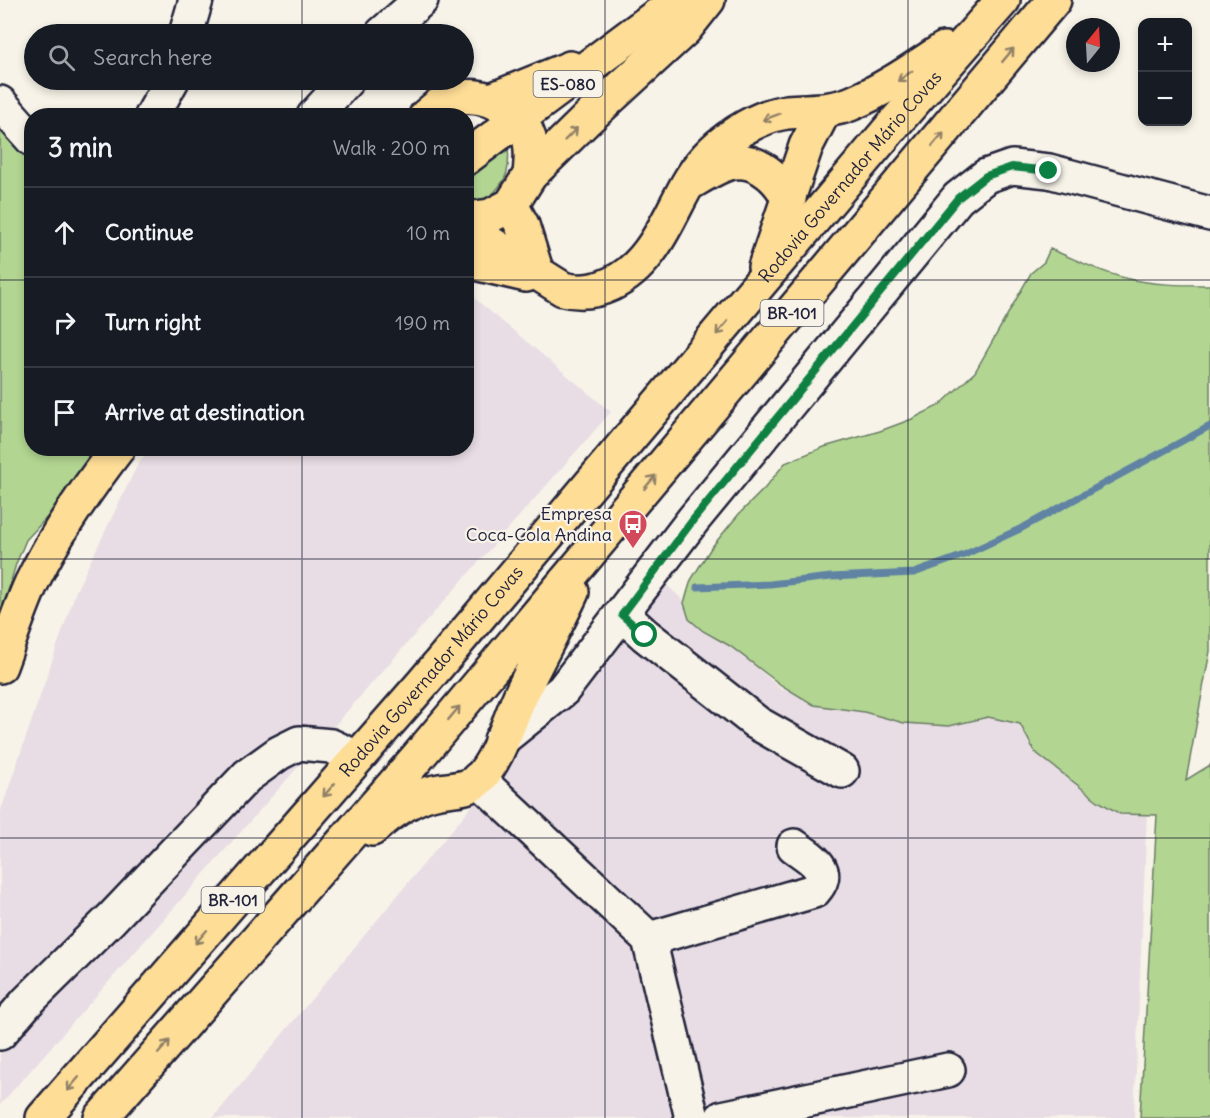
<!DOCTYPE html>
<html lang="en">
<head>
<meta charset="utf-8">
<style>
	body { margin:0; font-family:Delius,sans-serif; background:#242831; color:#f1f3f6 }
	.controls { position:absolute; right:18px; top:18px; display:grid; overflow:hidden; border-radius:12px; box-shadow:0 3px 9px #0003 }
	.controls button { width:54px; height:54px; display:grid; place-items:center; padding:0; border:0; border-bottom:2px solid #363941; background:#171b24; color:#f1f3f6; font:30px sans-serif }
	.compass { position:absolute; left:1066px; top:18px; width:54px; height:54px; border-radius:50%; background:#171b24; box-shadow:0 3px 9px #0003; rotate:18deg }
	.stop { position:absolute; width:18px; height:18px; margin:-14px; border:4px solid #0b8043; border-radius:50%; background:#fff }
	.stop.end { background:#0b8043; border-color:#fff; box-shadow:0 2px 6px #0008 }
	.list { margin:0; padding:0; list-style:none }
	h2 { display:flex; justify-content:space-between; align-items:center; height:78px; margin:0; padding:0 24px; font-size:26px }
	h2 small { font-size:20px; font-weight:400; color:#9ea1a6 }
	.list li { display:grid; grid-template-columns:39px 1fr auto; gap:18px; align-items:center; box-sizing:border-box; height:90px; padding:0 24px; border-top:2px solid #363941 }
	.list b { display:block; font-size:22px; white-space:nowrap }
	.list em { font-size:20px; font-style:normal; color:#9ea1a6 }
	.icon { flex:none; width:33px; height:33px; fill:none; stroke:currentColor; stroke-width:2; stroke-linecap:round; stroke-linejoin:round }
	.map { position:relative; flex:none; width:1210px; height:1118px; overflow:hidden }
	.search { position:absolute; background:#171b24; box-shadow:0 3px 9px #0003; left:24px; top:24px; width:450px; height:66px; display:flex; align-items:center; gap:15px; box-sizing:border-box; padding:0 21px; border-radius:33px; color:#9ea1a6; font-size:22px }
	.panel { position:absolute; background:#171b24; box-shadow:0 3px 9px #0003; left:24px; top:108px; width:450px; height:348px; border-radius:24px }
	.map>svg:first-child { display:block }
</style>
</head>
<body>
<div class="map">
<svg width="1210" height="1118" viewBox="0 0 1210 1118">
	<rect width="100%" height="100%" fill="#f7f3e8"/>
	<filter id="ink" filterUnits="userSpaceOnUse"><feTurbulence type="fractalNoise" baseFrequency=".0167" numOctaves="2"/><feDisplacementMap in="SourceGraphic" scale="12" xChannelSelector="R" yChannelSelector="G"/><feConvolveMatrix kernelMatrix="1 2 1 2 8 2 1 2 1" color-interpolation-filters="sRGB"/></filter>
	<g filter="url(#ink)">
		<g fill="#e8dde4">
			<path d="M467,292L611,412L0,1105V813L76,591L139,462L155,448H466Z"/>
			<path d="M660,579L782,690L1050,691L1147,812L1134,1118H213Z"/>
		</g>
		<g fill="#b2d691" stroke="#6a7c66" stroke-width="1.5">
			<path d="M0,114L31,147L32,448L96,449L78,477L48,516L26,540L16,564L0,618Z"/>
			<path d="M508,147C511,176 504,183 484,203L467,204V181Z"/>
			<path d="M1050,249C1075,259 1099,272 1125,278C1152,285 1182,285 1210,285V651L1186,780L1210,765V1118H1140L1157,815L1120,814L1098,801L1035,752L1020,724L988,717L949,726L904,723L864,712L814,705L781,685L730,646L703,631L689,619L684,603L691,580L711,548L739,514L765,488L785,463L824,447L880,431L912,419L940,405L975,372L1031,273L1044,262Z"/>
		</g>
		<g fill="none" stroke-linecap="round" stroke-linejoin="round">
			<path stroke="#6083a3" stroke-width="7" d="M697,587L770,584L831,577L914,573L964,555L1022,528L1210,426"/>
			<g stroke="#22223b" stroke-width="38">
				<g id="minor">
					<path d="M186,34L196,0"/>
					<path d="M382,34L421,0"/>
					<path d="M0,103L32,139"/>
					<path d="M152,116L172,80"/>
					<path d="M314,116L347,80"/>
					<path d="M623,615L645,635L757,723L842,771"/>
					<path d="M501,740L563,690L693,520L958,198L986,176L1012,167L1049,171L1210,214"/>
					<path d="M478,779L649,939L692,1118"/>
					<path d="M649,939L814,891C834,869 810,858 794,846"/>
					<path d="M0,1033L27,1002L111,919L247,776L279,753L299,743L331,746L357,758"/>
					<path d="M722,1118L948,1070"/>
				</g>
			</g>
			<g stroke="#22223b" stroke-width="38">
				<g id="major">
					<path d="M491,100L570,68"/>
					<path d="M426,116C431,112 436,107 441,104C472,85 518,104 529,138C533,151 531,162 530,175"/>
					<path d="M466,158L678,0"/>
					<path d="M466,219L490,216L511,205L530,175L587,119L685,29L708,0"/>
					<path d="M0,666C10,639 19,611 31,584C54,536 85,491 118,448"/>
				</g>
			</g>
			<g stroke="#22223b" stroke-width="38">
				<g id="highway">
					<path d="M693,181C703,175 713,169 723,165C751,153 777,175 789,199"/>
					<path d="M511,205L522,225L536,270"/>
					<path d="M466,228L563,289C597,298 629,279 649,252C673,221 683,179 712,152C730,134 762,115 787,112C809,110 829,112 850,104C884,90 914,69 944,49"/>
					<path d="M466,261L526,275"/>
					<path d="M765,267L806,146L824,111"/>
					<path d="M372,829C390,813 411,797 435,792C450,788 466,791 478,780C498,761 509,720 521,694C537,660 556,627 572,592"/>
					<path id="s1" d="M43,1118L423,683L894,124L1003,0"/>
					<path d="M101,1118L417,758L1054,0"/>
				</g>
			</g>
			<use href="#minor" stroke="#f7f3e8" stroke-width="33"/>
			<use href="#major" stroke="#fedd96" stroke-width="33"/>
			<use href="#highway" stroke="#fedd96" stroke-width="33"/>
		</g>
		<defs><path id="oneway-shaft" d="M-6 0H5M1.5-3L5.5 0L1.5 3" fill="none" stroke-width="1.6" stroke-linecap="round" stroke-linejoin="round" transform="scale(1.5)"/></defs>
		<g stroke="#908068">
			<use href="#oneway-shaft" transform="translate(1008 55) rotate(-50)"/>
			<use href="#oneway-shaft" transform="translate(905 76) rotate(145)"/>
			<use href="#oneway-shaft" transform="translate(771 117) rotate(160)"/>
			<use href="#oneway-shaft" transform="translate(571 134) rotate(-45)"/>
			<use href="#oneway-shaft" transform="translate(938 139) rotate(-50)"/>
			<use href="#oneway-shaft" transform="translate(722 328) rotate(130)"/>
			<use href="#oneway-shaft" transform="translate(650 482) rotate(-50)"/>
			<use href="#oneway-shaft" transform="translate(454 713) rotate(-50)"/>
			<use href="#oneway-shaft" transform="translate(329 790) rotate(131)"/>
			<use href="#oneway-shaft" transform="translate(201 937) rotate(131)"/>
			<use href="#oneway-shaft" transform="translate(164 1047) rotate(-49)"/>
			<use href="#oneway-shaft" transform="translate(73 1084) rotate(131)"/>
		</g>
	</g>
	<g fill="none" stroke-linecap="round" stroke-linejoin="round" filter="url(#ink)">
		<path stroke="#0b8043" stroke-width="8" d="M645,635L622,615L693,520L958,198L986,176L1012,167L1049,171"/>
	</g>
	<path fill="none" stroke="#22223b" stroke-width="1.5" stroke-opacity="0.55" d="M302,0V34M605,0V1118M908,0V1118M302,80V116M0,280H32M466,280H1210M302,448V1118M0,559H1210M0,838H1210"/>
	<defs>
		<g id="bus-pin" transform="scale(1.5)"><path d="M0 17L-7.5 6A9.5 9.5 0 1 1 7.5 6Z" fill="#d1495b" stroke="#f7f3e8"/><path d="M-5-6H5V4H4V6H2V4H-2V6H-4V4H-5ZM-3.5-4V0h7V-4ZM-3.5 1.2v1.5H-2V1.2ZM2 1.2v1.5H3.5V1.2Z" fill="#fff"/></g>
	</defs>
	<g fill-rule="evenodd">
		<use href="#bus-pin" x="633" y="524"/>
	</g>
	<g text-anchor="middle" stroke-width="4.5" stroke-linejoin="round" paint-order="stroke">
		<g fill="#f7f3e8" stroke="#62616f" stroke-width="1.5">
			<rect x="533.5" y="71" width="69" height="26" rx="4.5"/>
			<rect x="760.5" y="300" width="63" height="26" rx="4.5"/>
			<rect x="201.5" y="887" width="63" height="26" rx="4.5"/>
		</g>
		<g font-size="16" font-weight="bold" fill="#22223b">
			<text x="568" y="90">ES-080</text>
			<text x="792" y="319">BR-101</text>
			<text x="233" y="906">BR-101</text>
		</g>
		<g font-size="18" fill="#22223b" stroke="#f7f3e8">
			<text dy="6" stroke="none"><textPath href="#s1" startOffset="1240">Rodovia Governador Mário Covas</textPath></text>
			<text dy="6" stroke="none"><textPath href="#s1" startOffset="592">Rodovia Governador Mário Covas</textPath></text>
		</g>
		<g font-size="18" fill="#22223b" stroke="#f7f3e8" text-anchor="end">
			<text x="612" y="520">Empresa<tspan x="612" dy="21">Coca-Cola Andina</tspan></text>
		</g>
	</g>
</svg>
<div class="controls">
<button>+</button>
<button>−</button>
</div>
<svg class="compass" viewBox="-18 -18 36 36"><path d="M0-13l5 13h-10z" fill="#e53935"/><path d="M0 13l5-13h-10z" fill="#9ea1a6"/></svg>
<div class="stop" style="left:645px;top:635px"></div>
<div class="stop end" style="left:1049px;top:171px"></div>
<div class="search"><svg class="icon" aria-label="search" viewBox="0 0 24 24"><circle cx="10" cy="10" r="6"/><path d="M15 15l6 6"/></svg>Search here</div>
<section class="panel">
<h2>3 min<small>Walk · 200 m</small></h2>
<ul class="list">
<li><svg class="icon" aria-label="ahead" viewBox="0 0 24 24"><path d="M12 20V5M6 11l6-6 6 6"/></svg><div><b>Continue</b></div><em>10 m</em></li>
<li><svg class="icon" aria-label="right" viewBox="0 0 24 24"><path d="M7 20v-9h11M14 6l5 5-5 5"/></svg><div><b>Turn right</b></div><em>190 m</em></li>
<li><svg class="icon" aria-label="arrive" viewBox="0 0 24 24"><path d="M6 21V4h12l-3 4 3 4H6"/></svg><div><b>Arrive at destination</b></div></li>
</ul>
</section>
</div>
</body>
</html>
